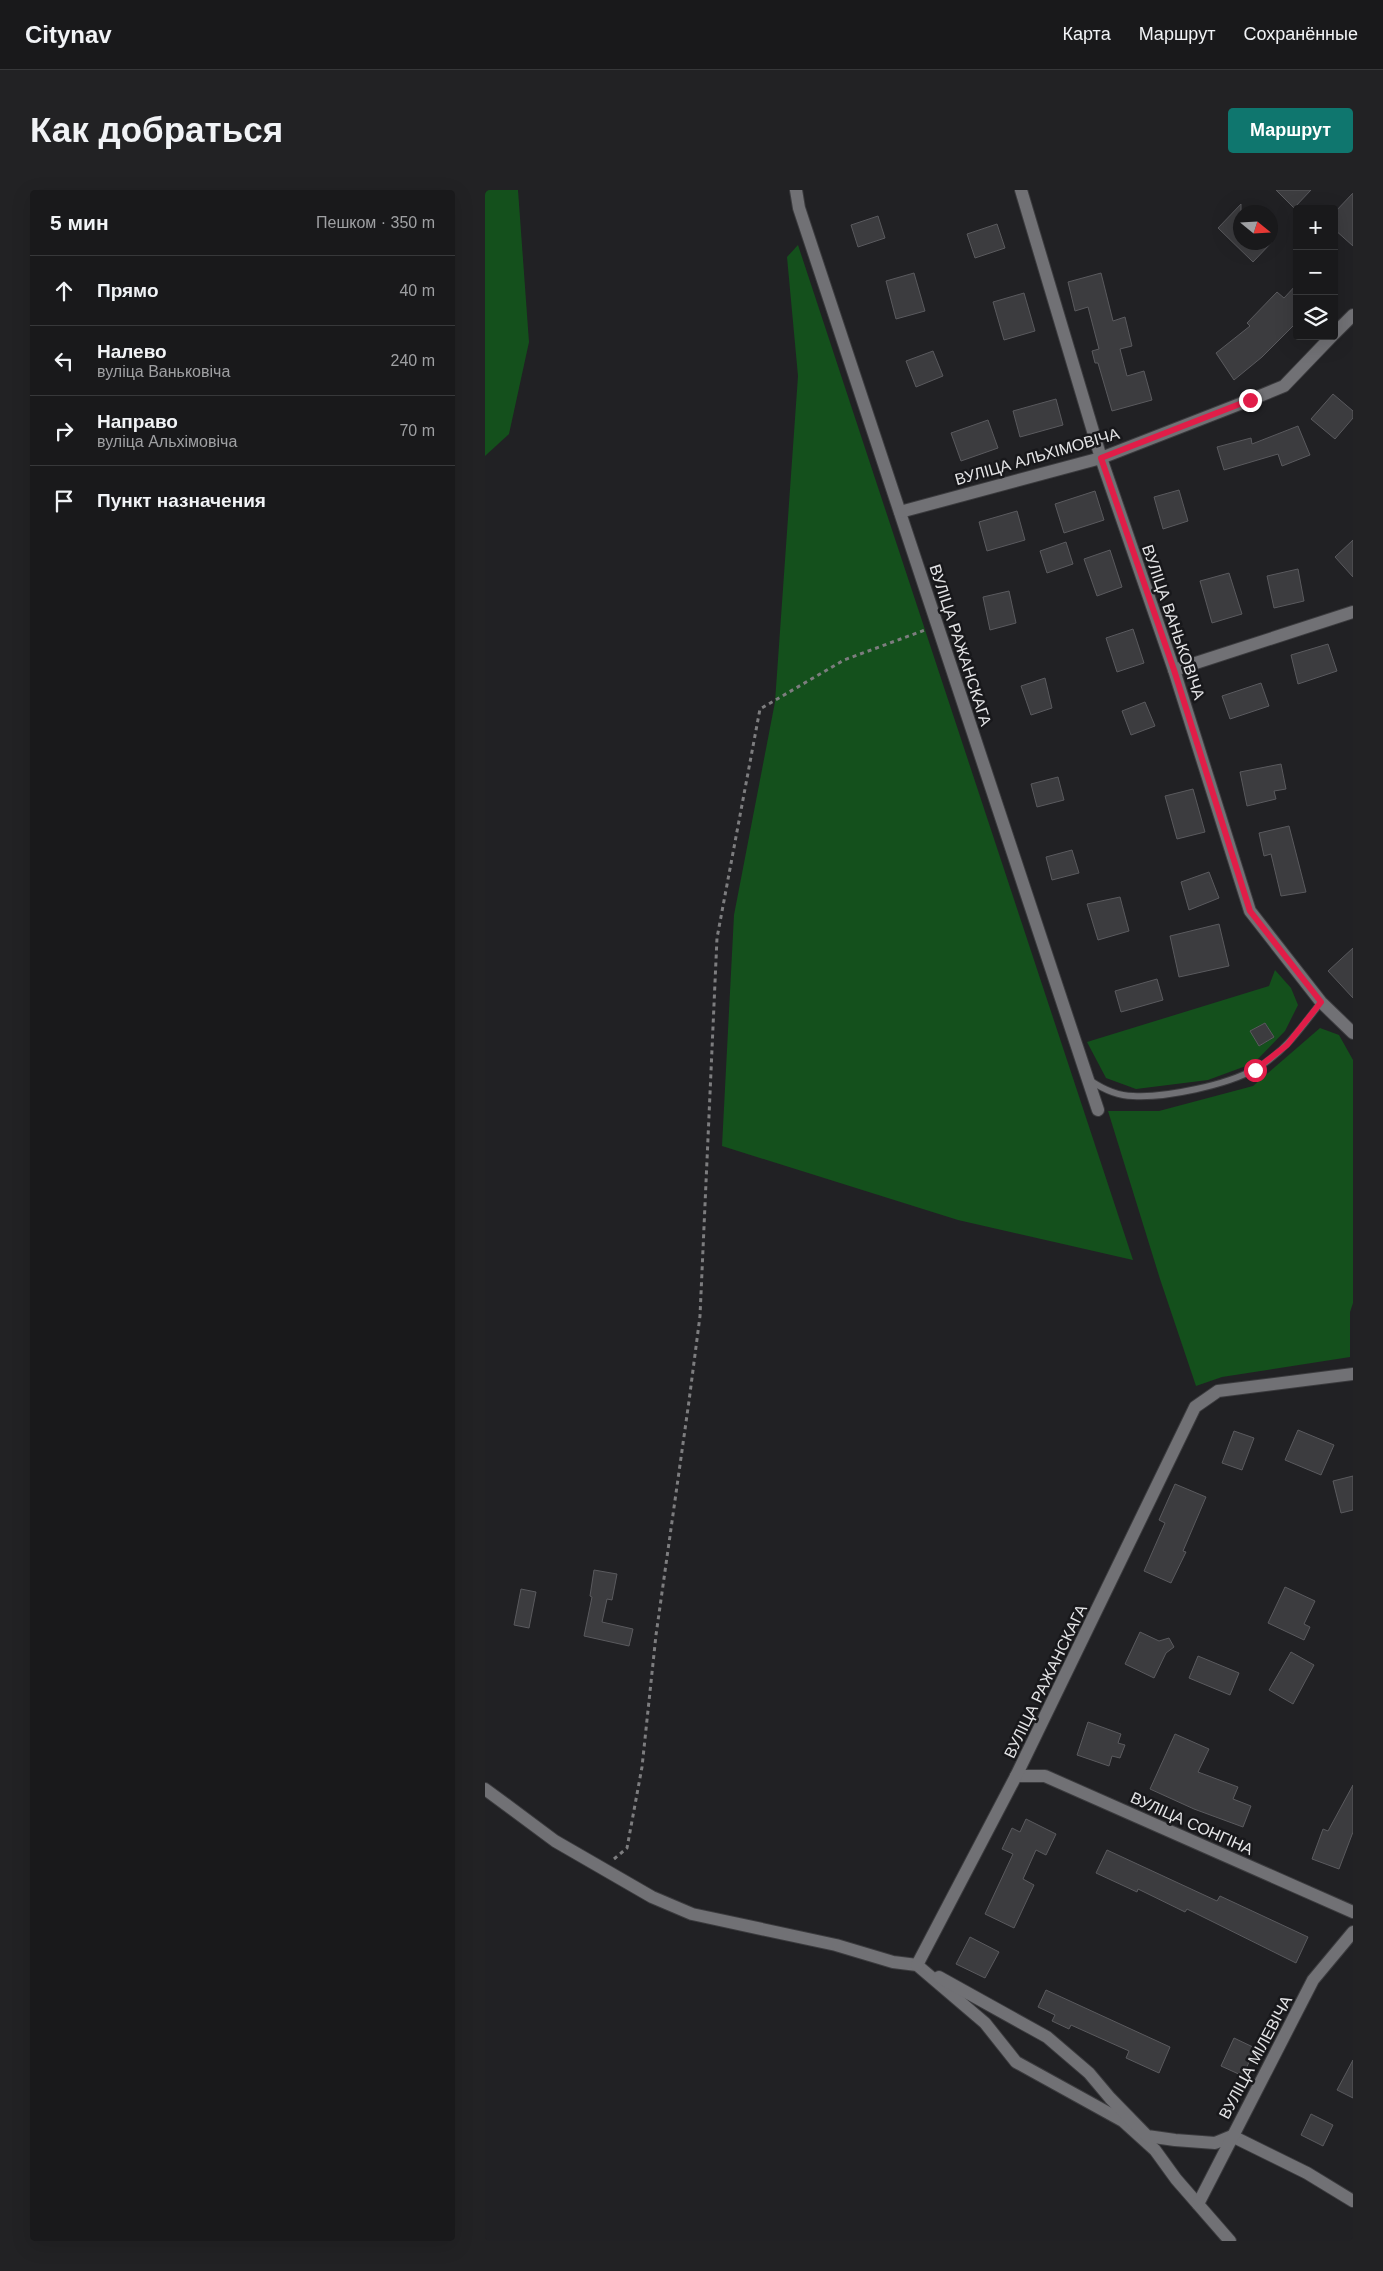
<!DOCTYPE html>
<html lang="ru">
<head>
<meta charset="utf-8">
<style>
	body { margin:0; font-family:Helvetica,sans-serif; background:#222224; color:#f1f3f6 }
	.controls { position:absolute; right:15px; top:15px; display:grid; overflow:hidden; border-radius:5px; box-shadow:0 5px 20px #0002 }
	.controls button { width:45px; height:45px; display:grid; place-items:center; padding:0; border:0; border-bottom:1px solid #37383a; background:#19191b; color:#f1f3f6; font:25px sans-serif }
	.compass { position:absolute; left:748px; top:15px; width:45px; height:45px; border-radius:50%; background:#19191b; box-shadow:0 5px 20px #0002; rotate:108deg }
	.stop { position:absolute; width:15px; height:15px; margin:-11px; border:4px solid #e11d48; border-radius:50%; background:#fff }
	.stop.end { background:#e11d48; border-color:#fff; box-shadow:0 1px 5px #0008 }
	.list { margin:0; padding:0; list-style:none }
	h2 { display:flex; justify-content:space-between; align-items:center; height:65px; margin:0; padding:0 20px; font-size:21px }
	h2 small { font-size:16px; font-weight:400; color:#9fa0a3 }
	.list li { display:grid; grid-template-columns:32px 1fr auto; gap:15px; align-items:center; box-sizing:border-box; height:70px; padding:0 20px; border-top:1px solid #37383a }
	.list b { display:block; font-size:19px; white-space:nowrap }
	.list p { margin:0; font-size:16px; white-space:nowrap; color:#9fa0a3 }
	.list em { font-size:16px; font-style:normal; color:#9fa0a3 }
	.icon { flex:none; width:28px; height:28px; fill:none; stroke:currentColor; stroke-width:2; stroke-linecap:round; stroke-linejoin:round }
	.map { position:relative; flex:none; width:868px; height:2051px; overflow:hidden; border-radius:5px }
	header { display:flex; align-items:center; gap:30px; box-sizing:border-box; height:70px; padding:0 25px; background:#19191b; border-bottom:1px solid #37383a }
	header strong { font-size:24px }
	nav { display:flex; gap:28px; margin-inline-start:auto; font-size:18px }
	.intro { display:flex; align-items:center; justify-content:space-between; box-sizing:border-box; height:120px; padding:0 30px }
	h1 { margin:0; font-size:35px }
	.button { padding:12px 22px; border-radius:5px; background:#0f766e; color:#fff; font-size:18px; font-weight:700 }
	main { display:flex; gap:30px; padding:0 30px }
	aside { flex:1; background:#19191b; border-radius:5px; box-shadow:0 5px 20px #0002 }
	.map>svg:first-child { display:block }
</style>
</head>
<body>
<header>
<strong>Citynav</strong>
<nav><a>Карта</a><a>Маршрут</a><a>Сохранённые</a></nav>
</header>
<div class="intro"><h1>Как добраться</h1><a class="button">Маршрут</a></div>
<main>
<aside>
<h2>5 мин<small>Пешком · 350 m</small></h2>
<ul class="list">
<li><svg class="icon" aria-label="ahead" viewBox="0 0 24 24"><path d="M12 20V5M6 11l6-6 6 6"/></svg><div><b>Прямо</b></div><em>40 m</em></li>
<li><svg class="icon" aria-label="left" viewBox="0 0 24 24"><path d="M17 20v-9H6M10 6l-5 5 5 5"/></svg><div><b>Налево</b><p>вуліца Ваньковіча</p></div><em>240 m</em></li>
<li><svg class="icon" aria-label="right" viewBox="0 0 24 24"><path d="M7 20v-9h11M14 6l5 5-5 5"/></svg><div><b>Направо</b><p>вуліца Альхімовіча</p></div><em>70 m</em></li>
<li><svg class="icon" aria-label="arrive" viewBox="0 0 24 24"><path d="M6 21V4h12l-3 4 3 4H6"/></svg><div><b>Пункт назначения</b></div></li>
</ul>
</aside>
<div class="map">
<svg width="868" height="2051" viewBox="0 0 868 2051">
	<rect width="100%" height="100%" fill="#212124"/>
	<g fill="#14501c" fill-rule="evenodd">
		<path d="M0,0H33L44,152L24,244L0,266Z"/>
		<path d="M313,55L648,1070L473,1030L237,956L249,725L290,512L313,186L302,67Z"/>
		<path d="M790,780L806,798L813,815L800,841L769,873L723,890L651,899L621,888L602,852L784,796ZM780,833L789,847L775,856L766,841Z"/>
		<path d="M835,838L854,845L868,870V1113L865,1122V1167L737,1187L711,1196L675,1089L623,921H674L768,896Z"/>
	</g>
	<g fill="#3c3c3f" stroke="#5a5a5e">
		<path d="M791,0H826L809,18Z"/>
		<path d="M868,3V56L849,39V23Z"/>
		<path d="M756,14V52H787L768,72L733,38Z"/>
		<path d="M393,26L400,48L373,57L366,35Z"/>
		<path d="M512,34L520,58L490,68L482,44Z"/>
		<path d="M429,83L440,121L411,129L401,91Z"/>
		<path d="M616,83L628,131L640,127L647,156L635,159L642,186L659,181L667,210L627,221L613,173H610L607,161L614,159L603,117L590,121L583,92Z"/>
		<path d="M812,94V132L777,167L749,190L731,163L765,136L762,133L792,102L799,108Z"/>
		<path d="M539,103L550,141L519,150L508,112Z"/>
		<path d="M448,161L458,186L431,197L421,171Z"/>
		<path d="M848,204L868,221V228L850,249L826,229Z"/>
		<path d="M571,209L578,235L535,247L528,221Z"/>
		<path d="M503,230L513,258L476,271L466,243Z"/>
		<path d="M813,236L825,265L797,276L793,264L739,280L732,257L766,248L767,254Z"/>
		<path d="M694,300L703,331L678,339L669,307Z"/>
		<path d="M610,301L619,330L579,343L570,314Z"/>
		<path d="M532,321L540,350L502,361L494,332Z"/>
		<path d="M868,350V387L850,367Z"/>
		<path d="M581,352L588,374L562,383L555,361Z"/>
		<path d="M625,360L637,397L612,406L599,369Z"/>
		<path d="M813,379L819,411L789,418L782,386Z"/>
		<path d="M744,383L757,424L727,433L715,391Z"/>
		<path d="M524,401L531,433L505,440L498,407Z"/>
		<path d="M648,439L659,473L632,482L621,448Z"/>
		<path d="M843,454L852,481L813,494L806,465Z"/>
		<path d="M560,488L567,518L546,525L536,496Z"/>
		<path d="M776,493L784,516L745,529L737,506Z"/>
		<path d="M660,512L670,536L646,545L637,521Z"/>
		<path d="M796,574L801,599L789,601L791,609L762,616L755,582Z"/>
		<path d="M573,587L579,610L552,617L546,594Z"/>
		<path d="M708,599L720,642L692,649L680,606Z"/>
		<path d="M804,636L821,702L796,706L786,664L779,666L774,643Z"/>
		<path d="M587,660L594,683L567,690L561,667Z"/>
		<path d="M724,682L734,708L704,720L696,692Z"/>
		<path d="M635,707L644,741L613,750L602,714Z"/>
		<path d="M734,734L744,776L694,787L685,746Z"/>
		<path d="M868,758V808L843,781Z"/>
		<path d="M672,789L678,810L636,822L630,801Z"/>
		<path d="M780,833L789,847L774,856L765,841Z"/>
		<path d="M813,1240L849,1255L836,1285L800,1270Z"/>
		<path d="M749,1241L769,1248L757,1280L737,1273Z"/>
		<path d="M868,1286V1320L856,1323L848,1291Z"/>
		<path d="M690,1294L721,1307L698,1361L701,1362L686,1393L659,1381L680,1333L674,1330Z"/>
		<path d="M109,1380L132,1384L127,1410L122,1409L117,1432L148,1439L144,1456L99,1446L107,1407L105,1406Z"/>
		<path d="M800,1397L830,1411L819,1434L825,1437L819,1450L783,1433Z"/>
		<path d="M36,1399L51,1402L44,1438L29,1435Z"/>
		<path d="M655,1442L674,1451L684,1448L689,1457L681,1463L669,1488L640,1474Z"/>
		<path d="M806,1462L829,1475L808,1514L784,1500Z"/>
		<path d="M713,1466L754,1483L745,1505L704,1488Z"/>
		<path d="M603,1532L636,1544L633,1553L640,1555L635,1568L627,1566L624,1576L592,1565Z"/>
		<path d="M690,1544L724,1559L713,1582L753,1597L748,1609L766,1616L758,1637L709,1619L665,1599Z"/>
		<path d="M868,1595V1642L854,1679L827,1669L838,1639L843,1641Z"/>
		<path d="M541,1629L571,1644L561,1665L551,1660L538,1689L549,1695L529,1738L500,1724L528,1664L517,1659L527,1638L535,1642Z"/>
		<path d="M622,1660L732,1711L735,1706L823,1747L811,1773L702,1719L700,1722L653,1699L652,1702L611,1683Z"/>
		<path d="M485,1747L514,1762L500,1788L471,1774Z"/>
		<path d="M561,1800L685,1857L674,1883L641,1868L644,1861L586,1835L584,1839L567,1831L570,1825L553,1817Z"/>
		<path d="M749,1848L770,1858L758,1886L736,1876Z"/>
		<path d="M868,1870V1908L852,1900Z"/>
		<path d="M826,1924L848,1935L838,1956L816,1945Z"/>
	</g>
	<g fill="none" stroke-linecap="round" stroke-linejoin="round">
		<g stroke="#3b3b3e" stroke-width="8">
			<path id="service" d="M606,891C618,899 634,906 648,906C680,908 742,895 770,879C798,864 817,837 836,812"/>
		</g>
		<g stroke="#3b3b3e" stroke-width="14">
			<g id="minor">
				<path d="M311,0L314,18L613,920"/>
				<path d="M536,0L616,268L689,480L765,721L836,812L868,843"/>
				<path d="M849,144L868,125"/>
				<path d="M415,322L616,268L765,210L799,196L847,146"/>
				<path d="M689,480L868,422"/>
				<path d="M531,1586H560L868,1722"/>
				<path d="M0,1599L70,1651L167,1707L207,1724L351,1755L408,1772L432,1775L500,1833L531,1872L638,1931L670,1960L691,1989L745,2051"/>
				<path d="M432,1775L531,1586L710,1217L733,1201L868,1184"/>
				<path d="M454,1787L562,1847L604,1883L625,1908L662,1946L690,1950L730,1953L747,1946L822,1983L868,2011"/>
				<path d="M713,2014L828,1790L868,1742"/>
			</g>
		</g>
		<path stroke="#7d7d7f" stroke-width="3" stroke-dasharray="4 4" stroke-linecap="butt" d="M129,1669L142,1658L157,1577L171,1445L204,1211L215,1126L232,748L275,519L359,470L440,440"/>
		<use href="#service" stroke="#717175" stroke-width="6"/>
		<use href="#minor" stroke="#717175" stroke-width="12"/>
	</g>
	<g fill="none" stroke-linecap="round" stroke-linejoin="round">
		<path stroke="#e11d48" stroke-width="6" d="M765,210L616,268L689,480L765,721L836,812L802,855L770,880"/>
	</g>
	<g text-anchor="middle" stroke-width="5" stroke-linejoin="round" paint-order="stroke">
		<g font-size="16" fill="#e4e4e6" stroke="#18181b">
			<text transform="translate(552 266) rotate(-16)" y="6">ВУЛІЦА АЛЬХІМОВІЧА</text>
			<text transform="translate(689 432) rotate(71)" y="6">ВУЛІЦА ВАНЬКОВІЧА</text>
			<text transform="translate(476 455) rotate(72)" y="6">ВУЛІЦА РАЖАНСКАГА</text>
			<text transform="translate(560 1491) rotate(-64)" y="6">ВУЛІЦА РАЖАНСКАГА</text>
			<text transform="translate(707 1633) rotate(24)" y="6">ВУЛІЦА СОНГІНА</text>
			<text transform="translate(770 1867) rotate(-62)" y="6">ВУЛІЦА МІЛЕВІЧА</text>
		</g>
	</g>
</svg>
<div class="controls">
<button>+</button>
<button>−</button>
<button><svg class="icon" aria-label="layers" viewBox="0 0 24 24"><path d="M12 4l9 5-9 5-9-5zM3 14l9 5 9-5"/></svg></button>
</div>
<svg class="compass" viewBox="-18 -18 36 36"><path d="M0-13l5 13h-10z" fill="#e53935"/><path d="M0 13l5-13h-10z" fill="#9fa0a3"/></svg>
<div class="stop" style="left:770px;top:880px"></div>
<div class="stop end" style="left:765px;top:210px"></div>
</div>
</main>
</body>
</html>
